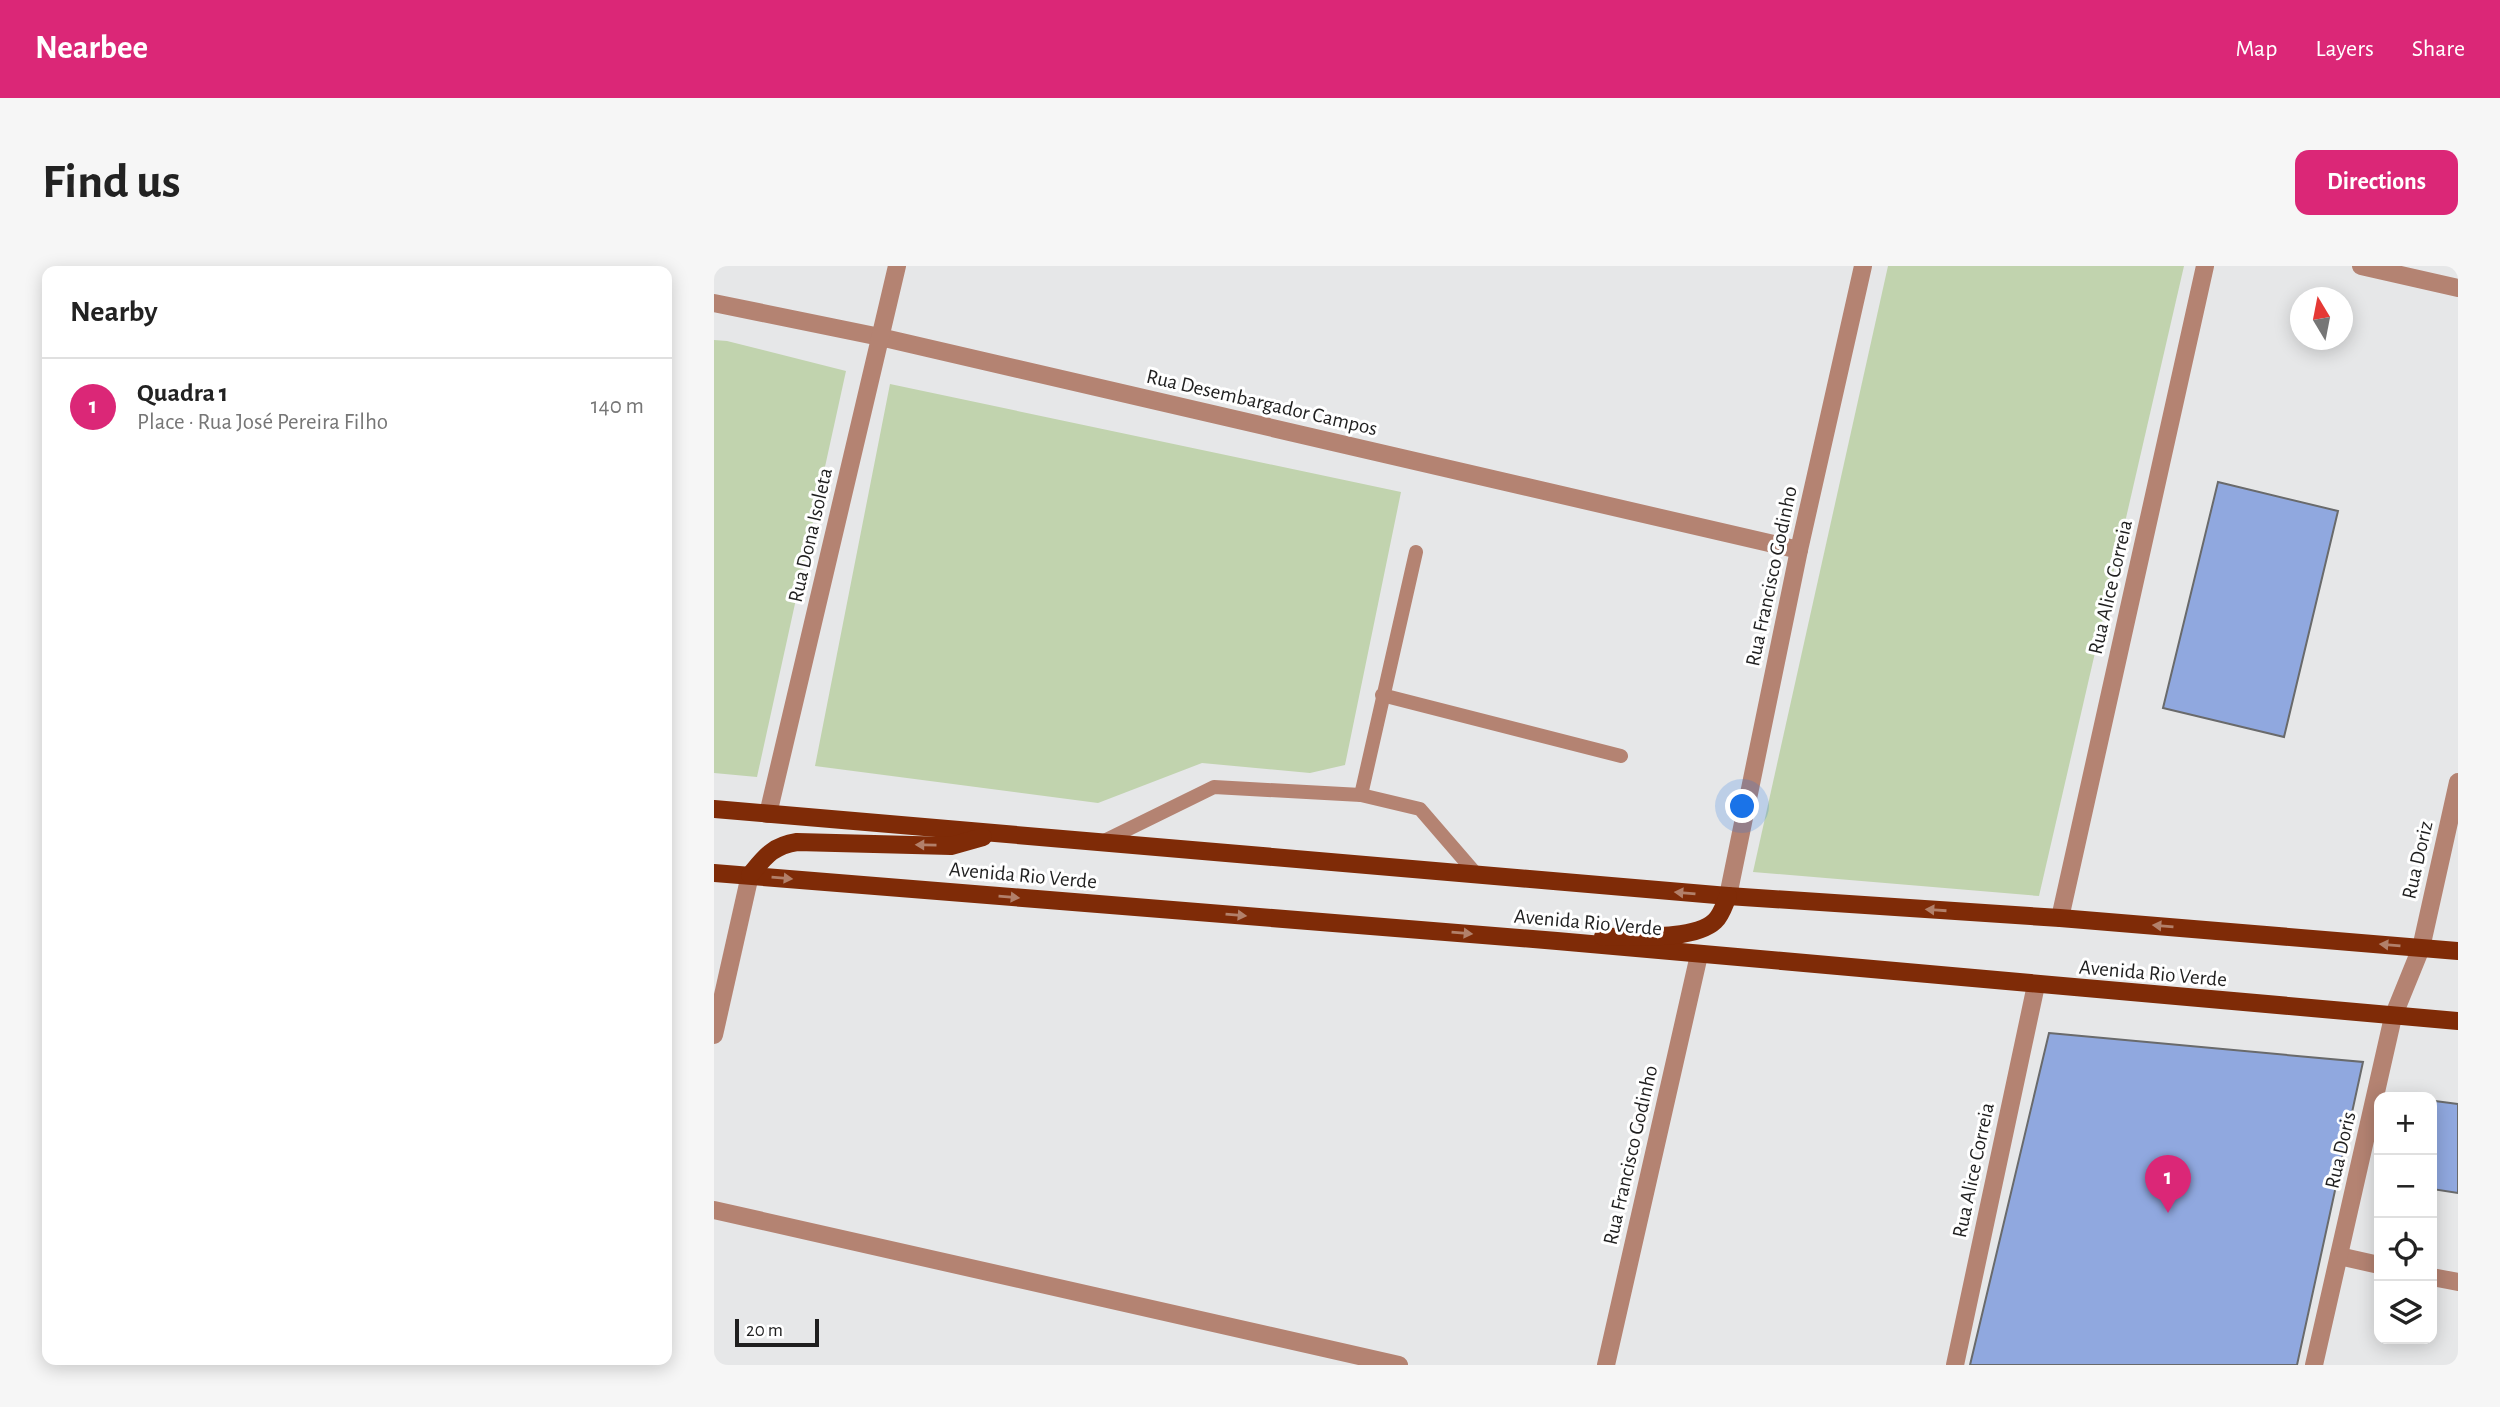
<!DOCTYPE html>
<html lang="en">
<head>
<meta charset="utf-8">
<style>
	body { margin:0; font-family:"Alegreya Sans",sans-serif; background:#f6f6f6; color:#222 }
	.controls { position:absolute; right:21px; bottom:21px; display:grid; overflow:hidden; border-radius:14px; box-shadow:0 4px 18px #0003 }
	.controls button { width:63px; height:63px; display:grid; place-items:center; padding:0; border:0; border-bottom:2px solid #e0e0e0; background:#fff; color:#222; font:35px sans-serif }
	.compass { position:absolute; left:1576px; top:21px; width:63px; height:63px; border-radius:50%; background:#fff; box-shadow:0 4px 18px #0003; rotate:350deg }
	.scale { position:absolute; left:21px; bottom:18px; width:84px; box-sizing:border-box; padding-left:7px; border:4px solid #1f1f1f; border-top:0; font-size:19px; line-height:24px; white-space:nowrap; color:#1f1f1f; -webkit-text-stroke:5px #fff; paint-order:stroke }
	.you { position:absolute; left:1029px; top:541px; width:24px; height:24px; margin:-18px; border:5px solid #fff; border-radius:50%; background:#1a73e8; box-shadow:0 0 0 10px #1a73e833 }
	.badge { display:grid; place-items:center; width:46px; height:46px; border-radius:50%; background:#db2777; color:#fff; font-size:23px; font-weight:700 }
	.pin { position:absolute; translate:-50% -58px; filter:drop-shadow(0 2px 4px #0008) }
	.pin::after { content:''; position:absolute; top:37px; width:24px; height:21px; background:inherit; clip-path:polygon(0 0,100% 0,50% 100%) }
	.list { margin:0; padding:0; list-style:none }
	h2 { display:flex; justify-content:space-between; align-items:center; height:91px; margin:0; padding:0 28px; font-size:30px }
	h2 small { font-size:23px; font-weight:400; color:#767676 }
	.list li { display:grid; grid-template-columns:46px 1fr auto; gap:21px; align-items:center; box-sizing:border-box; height:98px; padding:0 28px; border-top:2px solid #e0e0e0 }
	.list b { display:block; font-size:26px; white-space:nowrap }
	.list p { margin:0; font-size:23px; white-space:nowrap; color:#767676 }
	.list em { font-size:23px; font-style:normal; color:#767676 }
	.icon { flex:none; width:38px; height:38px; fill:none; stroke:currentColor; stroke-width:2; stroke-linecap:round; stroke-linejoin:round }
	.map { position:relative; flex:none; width:1744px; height:1099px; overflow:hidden; border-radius:14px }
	header { display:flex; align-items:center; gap:42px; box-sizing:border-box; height:98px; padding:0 35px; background:#db2777; color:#fff }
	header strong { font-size:33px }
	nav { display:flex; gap:38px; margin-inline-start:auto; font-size:24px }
	.intro { display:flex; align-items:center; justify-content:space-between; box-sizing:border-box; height:168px; padding:0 42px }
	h1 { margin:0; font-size:49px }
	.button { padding:18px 32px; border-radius:14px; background:#db2777; color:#fff; font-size:24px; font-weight:700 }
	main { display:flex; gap:42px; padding:0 42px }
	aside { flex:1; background:#fff; border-radius:14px; box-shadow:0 4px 18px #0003 }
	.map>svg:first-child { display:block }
</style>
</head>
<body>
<header>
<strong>Nearbee</strong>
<nav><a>Map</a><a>Layers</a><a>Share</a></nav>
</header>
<div class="intro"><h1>Find us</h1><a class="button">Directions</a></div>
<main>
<aside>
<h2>Nearby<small></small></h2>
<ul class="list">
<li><span class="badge">1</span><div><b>Quadra 1</b><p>Place · Rua José Pereira Filho</p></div><em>140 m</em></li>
</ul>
</aside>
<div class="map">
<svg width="1744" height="1099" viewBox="0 0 1744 1099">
	<rect width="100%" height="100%" fill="#e6e7e8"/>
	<g fill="#c1d3ae">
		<path d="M1174,0H1470L1325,630L1039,606Z"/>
		<path d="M0,74L13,75L132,105L43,511L0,507Z"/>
		<path d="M176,118L687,226L631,499L596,507L488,497L384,537L101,500Z"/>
	</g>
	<g fill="#90a8df" stroke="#696a6b" stroke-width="2">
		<path d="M1504,216L1624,245L1570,471L1449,442Z"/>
		<path d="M1335,767L1649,796L1583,1099H1256Z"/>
		<path d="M1721,835L1744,838V927L1718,923V853Z"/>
	</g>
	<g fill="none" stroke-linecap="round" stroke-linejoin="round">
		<g stroke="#b48372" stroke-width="14">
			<path d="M668,429L907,490"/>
			<path d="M647,529L702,286"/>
			<path d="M386,577L500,521L647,529L706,543L763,609"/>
		</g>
		<g stroke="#b48372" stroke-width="18">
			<path d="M1647,0L1744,22"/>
			<path d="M0,37L166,71L1085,284"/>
			<path d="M54,548L183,0"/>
			<path d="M1014,630L1085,284L1149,0"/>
			<path d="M1346,652L1491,0"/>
			<path d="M0,769L36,609"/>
			<path d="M0,944L685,1099"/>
			<path d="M1625,990L1665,999"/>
			<path d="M1718,1011L1744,1016"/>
			<path d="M892,1099L985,689"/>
			<path d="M1241,1099L1322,719"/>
			<path d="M1600,1099L1679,751L1707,682L1744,516"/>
		</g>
		<g stroke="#7f2b07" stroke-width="18">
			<path d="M0,543L1014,630L1346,652L1744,685"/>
			<path d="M0,607L843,675L1744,755"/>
			<path d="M36,609C51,591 58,580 83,576L237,580L269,571"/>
			<path d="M889,671C917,670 980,675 1001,655C1008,648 1010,639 1014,630"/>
		</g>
	</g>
	<defs><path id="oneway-solid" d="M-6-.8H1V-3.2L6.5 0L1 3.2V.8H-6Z" transform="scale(1.75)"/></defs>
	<g fill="#b2806a">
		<use href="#oneway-solid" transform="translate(212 579) rotate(-179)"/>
		<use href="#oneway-solid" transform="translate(68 612) rotate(5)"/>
		<use href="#oneway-solid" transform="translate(971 627) rotate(-175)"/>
		<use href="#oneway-solid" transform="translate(295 631) rotate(5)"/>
		<use href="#oneway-solid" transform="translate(1222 644) rotate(-176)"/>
		<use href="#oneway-solid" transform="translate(522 649) rotate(5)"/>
		<use href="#oneway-solid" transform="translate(1449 660) rotate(-175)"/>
		<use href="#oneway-solid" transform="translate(748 667) rotate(5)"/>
		<use href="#oneway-solid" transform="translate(1676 679) rotate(-175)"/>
	</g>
	<g text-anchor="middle" stroke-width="6" stroke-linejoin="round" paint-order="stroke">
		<g font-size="21" fill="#1f1f1f" stroke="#fff">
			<text transform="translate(548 136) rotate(13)" y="7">Rua Desembargador Campos</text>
			<text transform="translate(96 269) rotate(-77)" y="7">Rua Dona Isoleta</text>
			<text transform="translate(1057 310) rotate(-78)" y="7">Rua Francisco Godinho</text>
			<text transform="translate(1396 321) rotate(-77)" y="7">Rua Alice Correia</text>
			<text transform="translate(1703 594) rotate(-77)" y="7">Rua Doriz</text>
			<text transform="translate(309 609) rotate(5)" y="7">Avenida Rio Verde</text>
			<text transform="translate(874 656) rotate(5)" y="7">Avenida Rio Verde</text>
			<text transform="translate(1439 707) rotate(5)" y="7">Avenida Rio Verde</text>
			<text transform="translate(1626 884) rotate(-77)" y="7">Rua Doris</text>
			<text transform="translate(916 889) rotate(-77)" y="7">Rua Francisco Godinho</text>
			<text transform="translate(1259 904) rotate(-78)" y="7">Rua Alice Correia</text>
		</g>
	</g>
</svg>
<div class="controls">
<button>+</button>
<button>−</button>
<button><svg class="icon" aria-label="locate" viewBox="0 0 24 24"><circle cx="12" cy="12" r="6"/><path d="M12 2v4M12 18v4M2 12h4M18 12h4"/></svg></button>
<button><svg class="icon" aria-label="layers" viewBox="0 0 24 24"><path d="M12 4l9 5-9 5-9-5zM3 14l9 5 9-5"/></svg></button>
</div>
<svg class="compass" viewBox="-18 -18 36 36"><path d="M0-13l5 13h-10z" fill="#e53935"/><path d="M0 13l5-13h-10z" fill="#767676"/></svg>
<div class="scale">20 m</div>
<div class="you"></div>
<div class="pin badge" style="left:1454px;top:947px">1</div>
</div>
</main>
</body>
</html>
